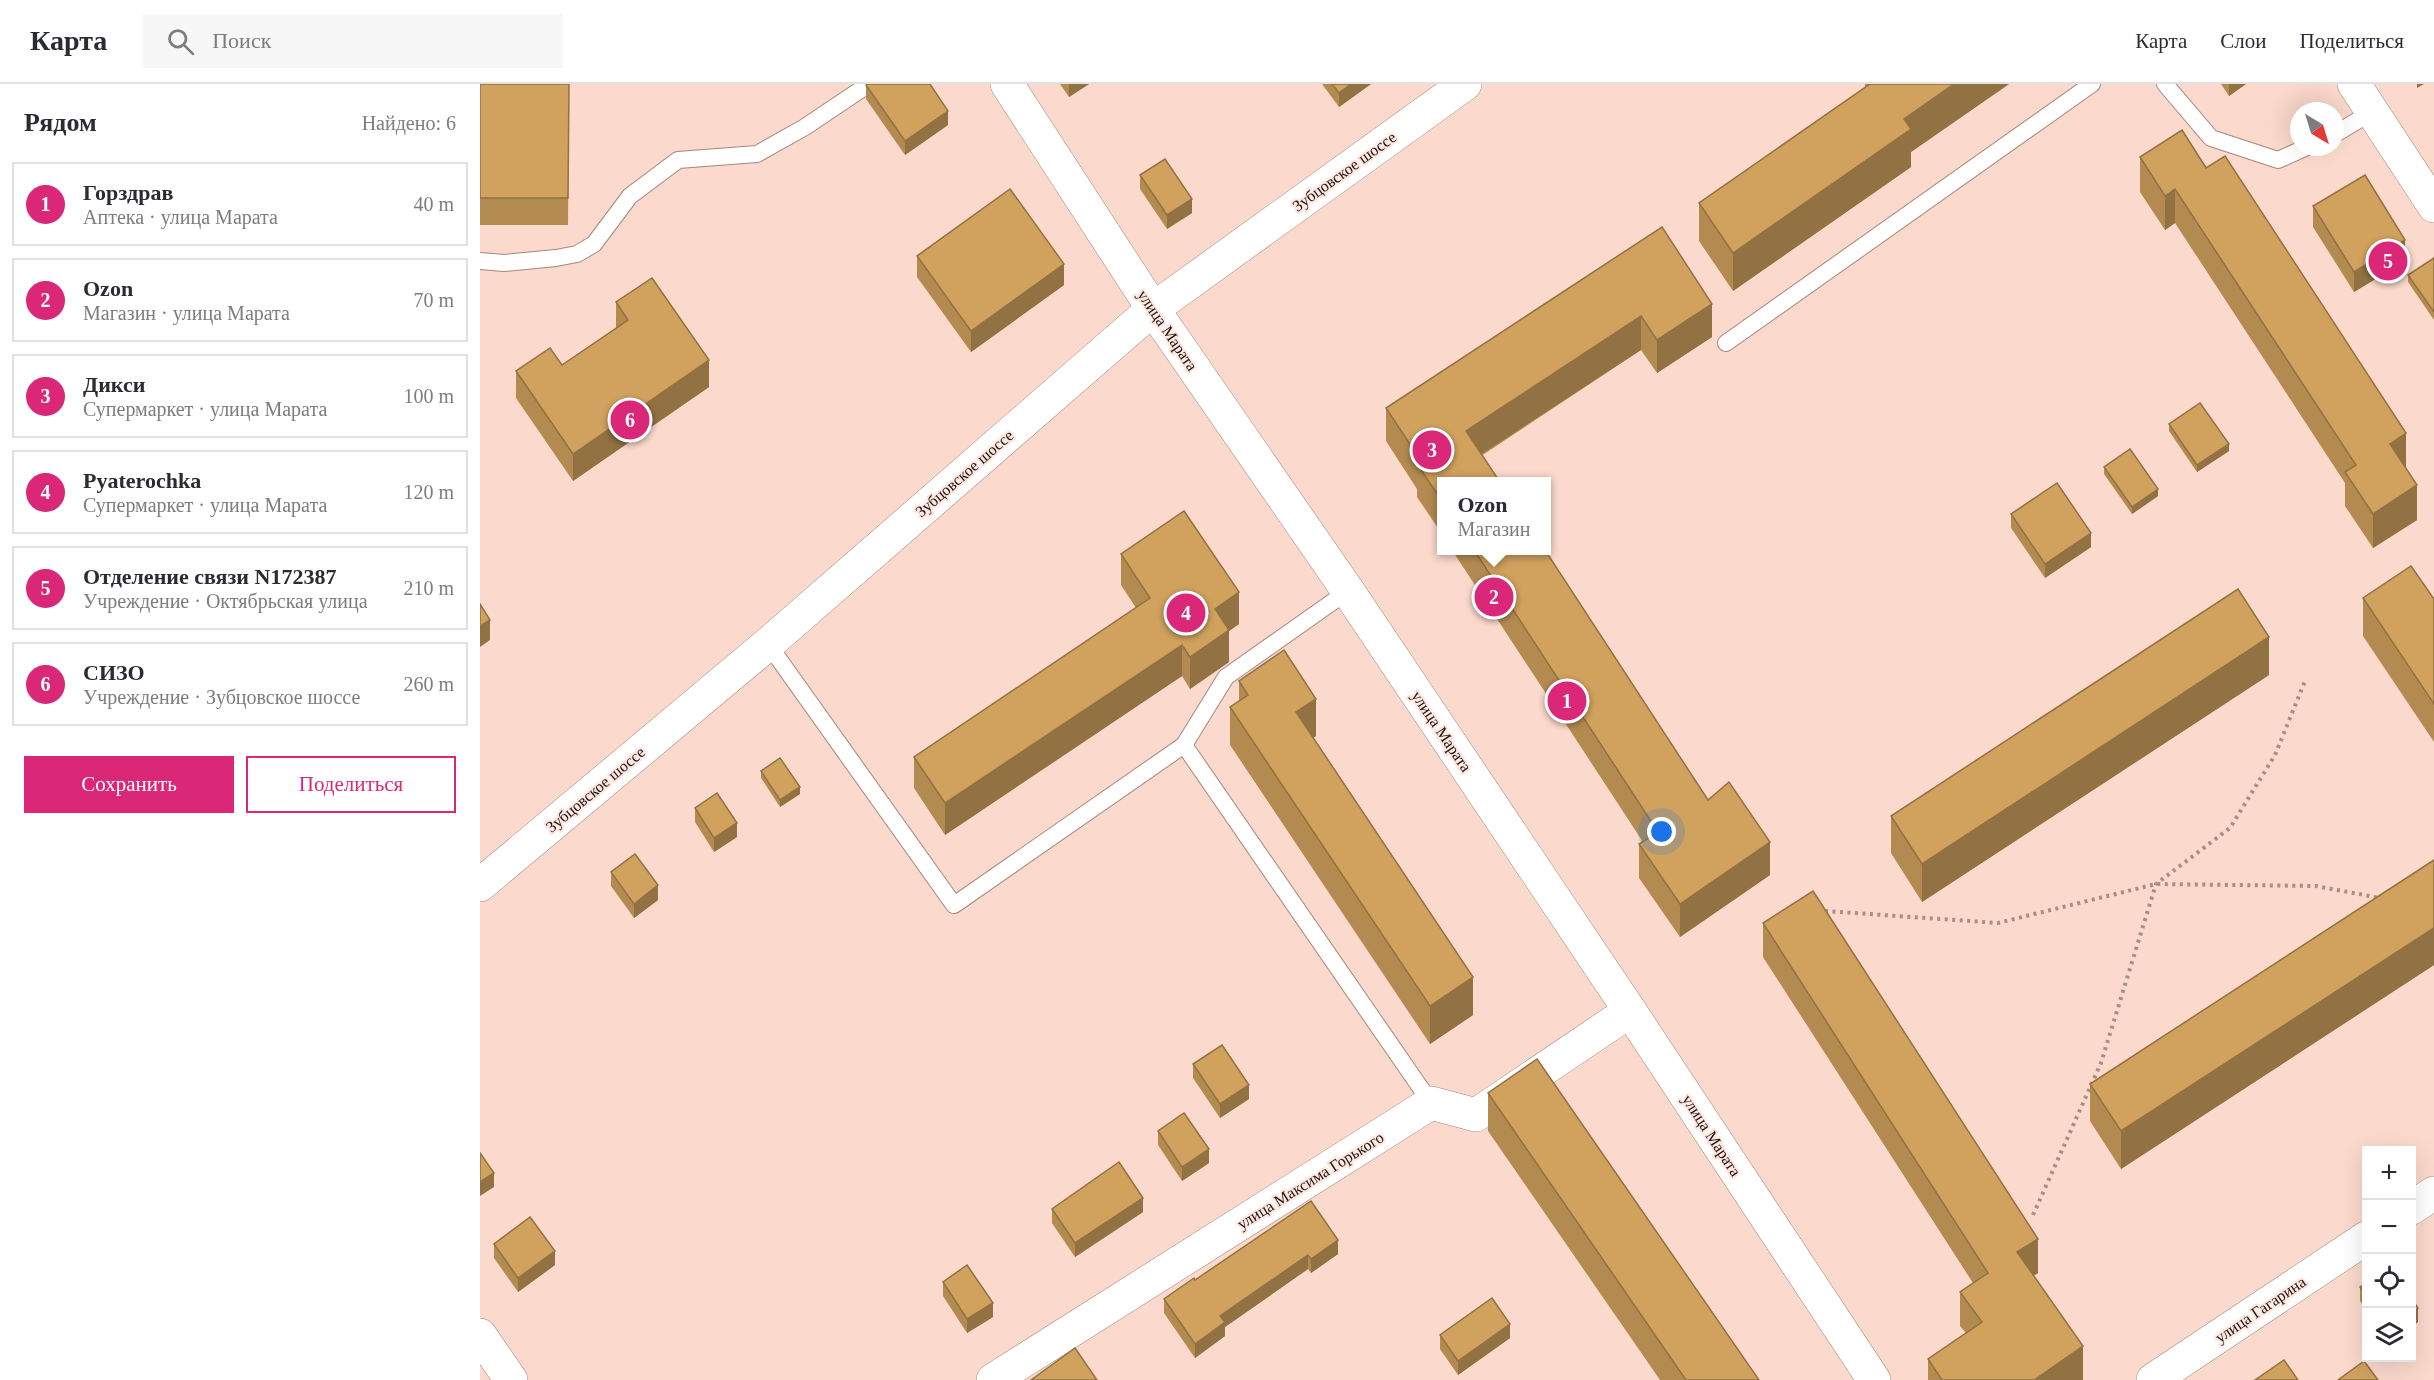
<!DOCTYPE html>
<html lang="ru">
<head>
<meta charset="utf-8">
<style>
	body { margin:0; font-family:Georgia,serif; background:#f7f7f7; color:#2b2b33 }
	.controls { position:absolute; right:18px; bottom:18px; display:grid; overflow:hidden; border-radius:0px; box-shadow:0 6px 24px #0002 }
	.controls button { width:54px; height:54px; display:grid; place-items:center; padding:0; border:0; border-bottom:2px solid #e1e1e2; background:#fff; color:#2b2b33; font:30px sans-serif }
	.compass { position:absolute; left:1810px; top:18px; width:54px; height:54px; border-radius:50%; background:#fff; box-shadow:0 6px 24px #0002; rotate:142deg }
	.you { position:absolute; left:1182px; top:748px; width:21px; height:21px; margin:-15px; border:4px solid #fff; border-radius:50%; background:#1a73e8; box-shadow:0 0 0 9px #1a73e833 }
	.badge { display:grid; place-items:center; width:39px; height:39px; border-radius:50%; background:#db2777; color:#fff; font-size:20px; font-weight:700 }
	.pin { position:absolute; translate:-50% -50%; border:3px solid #fff; box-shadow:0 2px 6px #0006 }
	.popup { position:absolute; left:957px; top:393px; width:114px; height:78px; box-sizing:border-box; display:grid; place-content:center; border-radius:0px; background:#fff; filter:drop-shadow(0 2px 4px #0005); font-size:20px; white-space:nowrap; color:#7c7c81 }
	.popup b { font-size:22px; color:#2b2b33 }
	.popup::after { content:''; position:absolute; left:50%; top:100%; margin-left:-12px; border:12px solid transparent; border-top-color:#fff }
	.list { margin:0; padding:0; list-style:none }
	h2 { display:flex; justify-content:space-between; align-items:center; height:78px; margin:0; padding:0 24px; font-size:26px }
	h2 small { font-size:20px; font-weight:400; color:#7c7c81 }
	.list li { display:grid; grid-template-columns:39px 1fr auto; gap:18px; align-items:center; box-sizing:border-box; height:84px; margin:0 12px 12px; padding:0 12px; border:2px solid #e1e1e2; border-radius:0px }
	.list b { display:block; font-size:22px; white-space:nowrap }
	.list p { margin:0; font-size:20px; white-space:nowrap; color:#7c7c81 }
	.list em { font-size:20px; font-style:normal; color:#7c7c81 }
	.actions { display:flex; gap:12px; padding:18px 24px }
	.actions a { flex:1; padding:14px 0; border:2px solid #db2777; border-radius:0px; text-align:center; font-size:21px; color:#db2777 }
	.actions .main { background:#db2777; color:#fff }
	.icon { flex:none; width:33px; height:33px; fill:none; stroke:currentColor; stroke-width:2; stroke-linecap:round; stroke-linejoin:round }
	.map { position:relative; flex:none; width:1954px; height:1296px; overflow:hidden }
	header { display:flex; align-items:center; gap:36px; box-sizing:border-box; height:84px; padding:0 30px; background:#fff; border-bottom:2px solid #e1e1e2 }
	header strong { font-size:28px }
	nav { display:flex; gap:33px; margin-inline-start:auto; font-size:21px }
	.search { width:420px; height:54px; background:#f7f7f7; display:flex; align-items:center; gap:15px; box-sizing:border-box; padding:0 21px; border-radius:0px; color:#7c7c81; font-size:22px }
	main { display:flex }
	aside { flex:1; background:#fff }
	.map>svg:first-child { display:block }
</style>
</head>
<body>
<header>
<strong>Карта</strong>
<div class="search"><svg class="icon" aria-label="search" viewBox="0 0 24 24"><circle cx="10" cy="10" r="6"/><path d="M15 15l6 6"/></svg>Поиск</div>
<nav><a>Карта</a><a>Слои</a><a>Поделиться</a></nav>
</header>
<main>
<aside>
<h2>Рядом<small>Найдено: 6</small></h2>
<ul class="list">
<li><span class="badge">1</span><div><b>Горздрав</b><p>Аптека · улица Марата</p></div><em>40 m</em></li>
<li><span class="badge">2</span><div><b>Ozon</b><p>Магазин · улица Марата</p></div><em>70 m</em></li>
<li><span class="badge">3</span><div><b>Дикси</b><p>Супермаркет · улица Марата</p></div><em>100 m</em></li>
<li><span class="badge">4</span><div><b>Pyaterochka</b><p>Супермаркет · улица Марата</p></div><em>120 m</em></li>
<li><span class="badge">5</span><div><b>Отделение связи N172387</b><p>Учреждение · Октябрьская улица</p></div><em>210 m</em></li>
<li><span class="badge">6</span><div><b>СИЗО</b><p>Учреждение · Зубцовское шоссе</p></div><em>260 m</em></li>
</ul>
<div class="actions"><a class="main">Сохранить</a><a>Поделиться</a></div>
</aside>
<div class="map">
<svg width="1954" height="1296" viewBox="0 0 1954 1296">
	<rect width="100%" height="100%" fill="#fbd9cc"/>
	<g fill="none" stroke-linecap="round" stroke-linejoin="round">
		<g stroke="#a5877b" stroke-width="18">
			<g id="lane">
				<path d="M1685,0L1731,54L1798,76L1827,63"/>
				<path d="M1855,50L1892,28"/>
				<path d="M0,177L24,179L76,174L97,170L114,160L150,112L198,76L277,70L325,43L389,0"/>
				<path d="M1246,259L1612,0"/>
				<path d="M288,560L474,821L704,661L951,1019"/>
				<path d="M704,661L746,593L868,507"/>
			</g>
		</g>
		<g stroke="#a5877b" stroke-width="34">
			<g id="street">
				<path d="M527,0L673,225L868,507L1150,927L1394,1296"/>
				<path d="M1874,0L1954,122"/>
				<path d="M1932,1124L1954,1109"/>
				<path d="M0,1251L31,1296"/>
				<path d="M513,1296L951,1019L996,1031L1150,927"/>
				<path d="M1673,1296L1886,1154"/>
			</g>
		</g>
		<g stroke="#a5877b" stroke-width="34">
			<path id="primary" d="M0,801L288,560L673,225L985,0"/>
		</g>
		<g stroke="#a88e84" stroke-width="4" stroke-dasharray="3 4.5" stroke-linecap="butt">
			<path d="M1345,827L1518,839L1676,800L1836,802L1900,814"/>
			<path d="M1553,1131L1621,979L1676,800L1750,744L1795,671L1825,597"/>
		</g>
		<use href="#lane" stroke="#fff" stroke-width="16"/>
		<use href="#street" stroke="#fff" stroke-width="33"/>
		<use href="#primary" stroke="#fff" stroke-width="33"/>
	</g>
	<g fill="#b38b51">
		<path d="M0,0H89L88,141H0Z"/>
		<path d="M580,0H609L589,13Z"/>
		<path d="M842,0H891L859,23Z"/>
		<path d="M1385,0H1529L1431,68V83L1253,207L1219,157V119L1385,3Z"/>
		<path d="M1741,0H1766L1749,12Z"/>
		<path d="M386,1L468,41L425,71L386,15Z"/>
		<path d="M1702,46L1926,384L1937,436L1893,464L1865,422V399L1695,139L1685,146L1660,108V73Z"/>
		<path d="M660,91L712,129L687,145L660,105Z"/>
		<path d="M1833,122L1925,177L1874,208L1833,143Z"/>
		<path d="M1182,143L1232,253L1177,289L1161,266L962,398V450L937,413V405L906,357V324Z"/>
		<path d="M437,172L584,201L491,268L437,193Z"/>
		<path d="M1954,174V236L1928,198V191Z"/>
		<path d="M136,218L229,303L93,397L36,314V287L82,281L136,244Z"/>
		<path d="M1689,340L1749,367L1717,388L1689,347Z"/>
		<path d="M1624,383L1678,412L1652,430L1624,390Z"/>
		<path d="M1531,430L1611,463L1565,494L1531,444Z"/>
		<path d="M972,466H1065L1228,716L1290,791L1200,853L1159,794V760L1163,758Z"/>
		<path d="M641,470L759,540L749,547V578L710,605L702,592L465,751L434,704V673L656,524L641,501Z"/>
		<path d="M1883,514L1954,515V658L1883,552Z"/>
		<path d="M1789,591L1442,818L1411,769V732Z"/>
		<path d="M759,597L836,652L833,654L993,931L950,960L750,661V623L759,618Z"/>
		<path d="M281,687L320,710L300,723L281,694Z"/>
		<path d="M215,724L257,753L234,768L215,738Z"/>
		<path d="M1954,776V881L1641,1085L1610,1037V1000Z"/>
		<path d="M131,788L178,816L154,834L131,802Z"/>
		<path d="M1283,839L1558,1189L1553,1192L1603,1296H1448V1275L1486,1249L1480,1242V1208L1493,1199L1283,873Z"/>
		<path d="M713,980L769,1015L740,1034L713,994Z"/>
		<path d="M1008,1009L1279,1296H1180L1008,1047Z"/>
		<path d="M678,1047L729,1079L702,1097L678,1061Z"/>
		<path d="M831,1117L858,1170L831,1189L828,1185L745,1243V1252L715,1274L684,1229V1215L715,1196Z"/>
		<path d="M572,1125L663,1128L595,1173L572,1139Z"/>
		<path d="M14,1160L75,1181L38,1208L14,1174Z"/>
		<path d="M463,1198L513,1233L487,1249L463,1212Z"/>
		<path d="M1887,1199V1227L1880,1217V1203Z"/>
		<path d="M960,1251L1030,1254L978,1291L960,1265Z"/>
	</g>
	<g fill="#927142">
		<path d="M589,0H609L589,13Z"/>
		<path d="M871,0H891L859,23V9Z"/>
		<path d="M1474,0H1529L1431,68V83L1253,207V169L1424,35Z"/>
		<path d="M1749,0H1766L1749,12Z"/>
		<path d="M1937,0H1944L1937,4Z"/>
		<path d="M468,27V41L425,71V57Z"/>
		<path d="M1695,105V139L1685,146V112Z"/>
		<path d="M712,115V129L687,145V131Z"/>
		<path d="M1925,156V177L1874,208V188Z"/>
		<path d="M584,180V201L491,268V247Z"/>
		<path d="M1232,220V253L1177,289V256Z"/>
		<path d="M1161,232V266L986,380V347Z"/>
		<path d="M229,276V303L93,397V370Z"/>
		<path d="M1926,349V384L1910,394V360Z"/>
		<path d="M1749,360V367L1717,388V381Z"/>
		<path d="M1937,401V436L1893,464V430Z"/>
		<path d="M1678,405V412L1652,430V423Z"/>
		<path d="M1611,449V463L1565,494V480Z"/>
		<path d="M759,508V540L749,547V578L710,605V573L735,525Z"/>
		<path d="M10,536V556L0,563V542Z"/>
		<path d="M1789,553V591L1442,818V780Z"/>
		<path d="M702,561V592L465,751V719Z"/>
		<path d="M836,615V652L816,666V628Z"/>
		<path d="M320,703V710L300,723V716Z"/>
		<path d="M257,739V753L234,768V754Z"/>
		<path d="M1290,758V791L1200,853V820Z"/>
		<path d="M178,801V816L154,834V820Z"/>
		<path d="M1954,844V881L1641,1085V1047Z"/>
		<path d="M993,893V931L950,960V922Z"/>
		<path d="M769,1001V1015L740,1034V1020Z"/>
		<path d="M729,1065V1079L702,1097V1083Z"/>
		<path d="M14,1089V1103L0,1112V1098Z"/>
		<path d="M663,1114V1128L595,1173V1159Z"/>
		<path d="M1558,1155V1189L1537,1202V1168Z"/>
		<path d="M858,1156V1170L831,1189V1175Z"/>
		<path d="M75,1167V1181L38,1208V1194Z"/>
		<path d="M828,1171V1185L745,1243V1252L715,1274V1260L740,1232Z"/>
		<path d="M513,1219V1233L487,1249V1235Z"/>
		<path d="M1938,1224V1238L1932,1243V1229Z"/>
		<path d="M1030,1240V1254L978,1291V1277Z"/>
		<path d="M1603,1262V1296H1554Z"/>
	</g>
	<g fill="#d0a25e" stroke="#927142" stroke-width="1.5">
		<path d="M0,0H89L88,114H0Z"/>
		<path d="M387,0H450L468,27L425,57L386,1Z"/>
		<path d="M852,0H871L859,9Z"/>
		<path d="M1390,0H1474L1424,35L1431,45L1253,169L1219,119Z"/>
		<path d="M1702,46L1726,84L1745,72L1926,349L1910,360L1937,401L1893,430L1865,388L1876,381L1695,105L1685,112L1660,73Z"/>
		<path d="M685,75L712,115L687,131L660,91Z"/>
		<path d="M1885,91L1925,156L1874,188L1833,122Z"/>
		<path d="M530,105L584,180L491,247L437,172Z"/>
		<path d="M1182,143L1232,220L1177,256L1161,232L986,347L1020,398H962V417L937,380L941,377L906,324Z"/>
		<path d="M1954,174V228L1928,191Z"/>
		<path d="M172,194L229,276L93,370L36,287L70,264L82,281L148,236L136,218Z"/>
		<path d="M1720,319L1749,360L1717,381L1689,340Z"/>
		<path d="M1650,365L1678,405L1652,423L1624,383Z"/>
		<path d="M1577,399L1611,449L1565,480L1531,430Z"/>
		<path d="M704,427L759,508L735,525L749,546L710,573L702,561L465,719L434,673L670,514L641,470Z"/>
		<path d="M994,466H1065L1228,716L1249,698L1290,758L1200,820L1159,760L1178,748Z"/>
		<path d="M1931,482L1954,515V620L1883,514Z"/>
		<path d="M1758,505L1789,553L1442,780L1411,732Z"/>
		<path d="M0,520L10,536L0,542Z"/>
		<path d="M804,566L836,615L816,628L993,893L950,922L750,623L768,611L759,597Z"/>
		<path d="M300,674L320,703L300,716L281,687Z"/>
		<path d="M237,709L257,739L234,754L215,724Z"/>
		<path d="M155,770L178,801L154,820L131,788Z"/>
		<path d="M1954,776V844L1641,1047L1610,1000Z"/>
		<path d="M1333,807L1558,1155L1537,1168L1603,1262L1554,1296H1462L1448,1275L1502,1238L1480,1208L1508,1189L1283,839Z"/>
		<path d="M742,961L769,1001L740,1020L713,980Z"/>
		<path d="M1057,975L1279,1296H1206L1008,1009Z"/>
		<path d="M704,1029L729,1065L702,1083L678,1047Z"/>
		<path d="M0,1069L14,1089L0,1098Z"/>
		<path d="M639,1078L663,1114L595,1159L572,1125Z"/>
		<path d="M831,1117L858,1156L831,1175L828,1171L740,1232L745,1238L715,1260L684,1215L714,1194L715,1196Z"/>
		<path d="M50,1133L75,1167L38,1194L14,1160Z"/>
		<path d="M487,1181L513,1219L487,1235L463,1198Z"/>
		<path d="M1887,1199V1213L1880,1203Z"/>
		<path d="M1012,1214L1030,1240L978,1277L960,1251Z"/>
		<path d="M1932,1215L1938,1224L1932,1229Z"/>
		<path d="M595,1264L617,1296H551Z"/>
		<path d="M1804,1276L1818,1296H1775Z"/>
		<path d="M1884,1277L1898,1296H1858Z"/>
	</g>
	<g text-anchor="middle" stroke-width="4.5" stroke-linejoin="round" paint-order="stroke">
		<g font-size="16" fill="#1c100c" stroke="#fee9e2">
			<text transform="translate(864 87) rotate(-36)" y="6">Зубцовское шоссе</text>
			<text transform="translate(688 246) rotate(56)" y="6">улица Марата</text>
			<text transform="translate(484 389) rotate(-41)" y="6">Зубцовское шоссе</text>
			<text transform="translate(962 647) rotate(56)" y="6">улица Марата</text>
			<text transform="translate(115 705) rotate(-40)" y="6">Зубцовское шоссе</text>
			<text transform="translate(1232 1051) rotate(57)" y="6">улица Марата</text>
			<text transform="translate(830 1096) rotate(-32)" y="6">улица Максима Горького</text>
			<text transform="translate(1780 1225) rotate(-34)" y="6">улица Гагарина</text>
		</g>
	</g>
</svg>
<div class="controls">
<button>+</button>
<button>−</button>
<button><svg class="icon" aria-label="locate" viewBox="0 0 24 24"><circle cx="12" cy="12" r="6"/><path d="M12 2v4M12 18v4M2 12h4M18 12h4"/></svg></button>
<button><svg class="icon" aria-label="layers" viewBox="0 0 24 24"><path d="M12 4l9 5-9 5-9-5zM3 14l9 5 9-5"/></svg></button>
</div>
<svg class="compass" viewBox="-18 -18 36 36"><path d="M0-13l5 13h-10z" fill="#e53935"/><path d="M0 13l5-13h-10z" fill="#7c7c81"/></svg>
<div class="you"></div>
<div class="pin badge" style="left:1087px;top:617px">1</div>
<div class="pin badge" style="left:1014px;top:513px">2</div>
<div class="popup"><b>Ozon</b>Магазин</div>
<div class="pin badge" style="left:952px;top:366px">3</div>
<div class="pin badge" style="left:706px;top:529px">4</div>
<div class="pin badge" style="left:1908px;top:177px">5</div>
<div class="pin badge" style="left:150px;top:336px">6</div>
</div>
</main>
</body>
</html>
